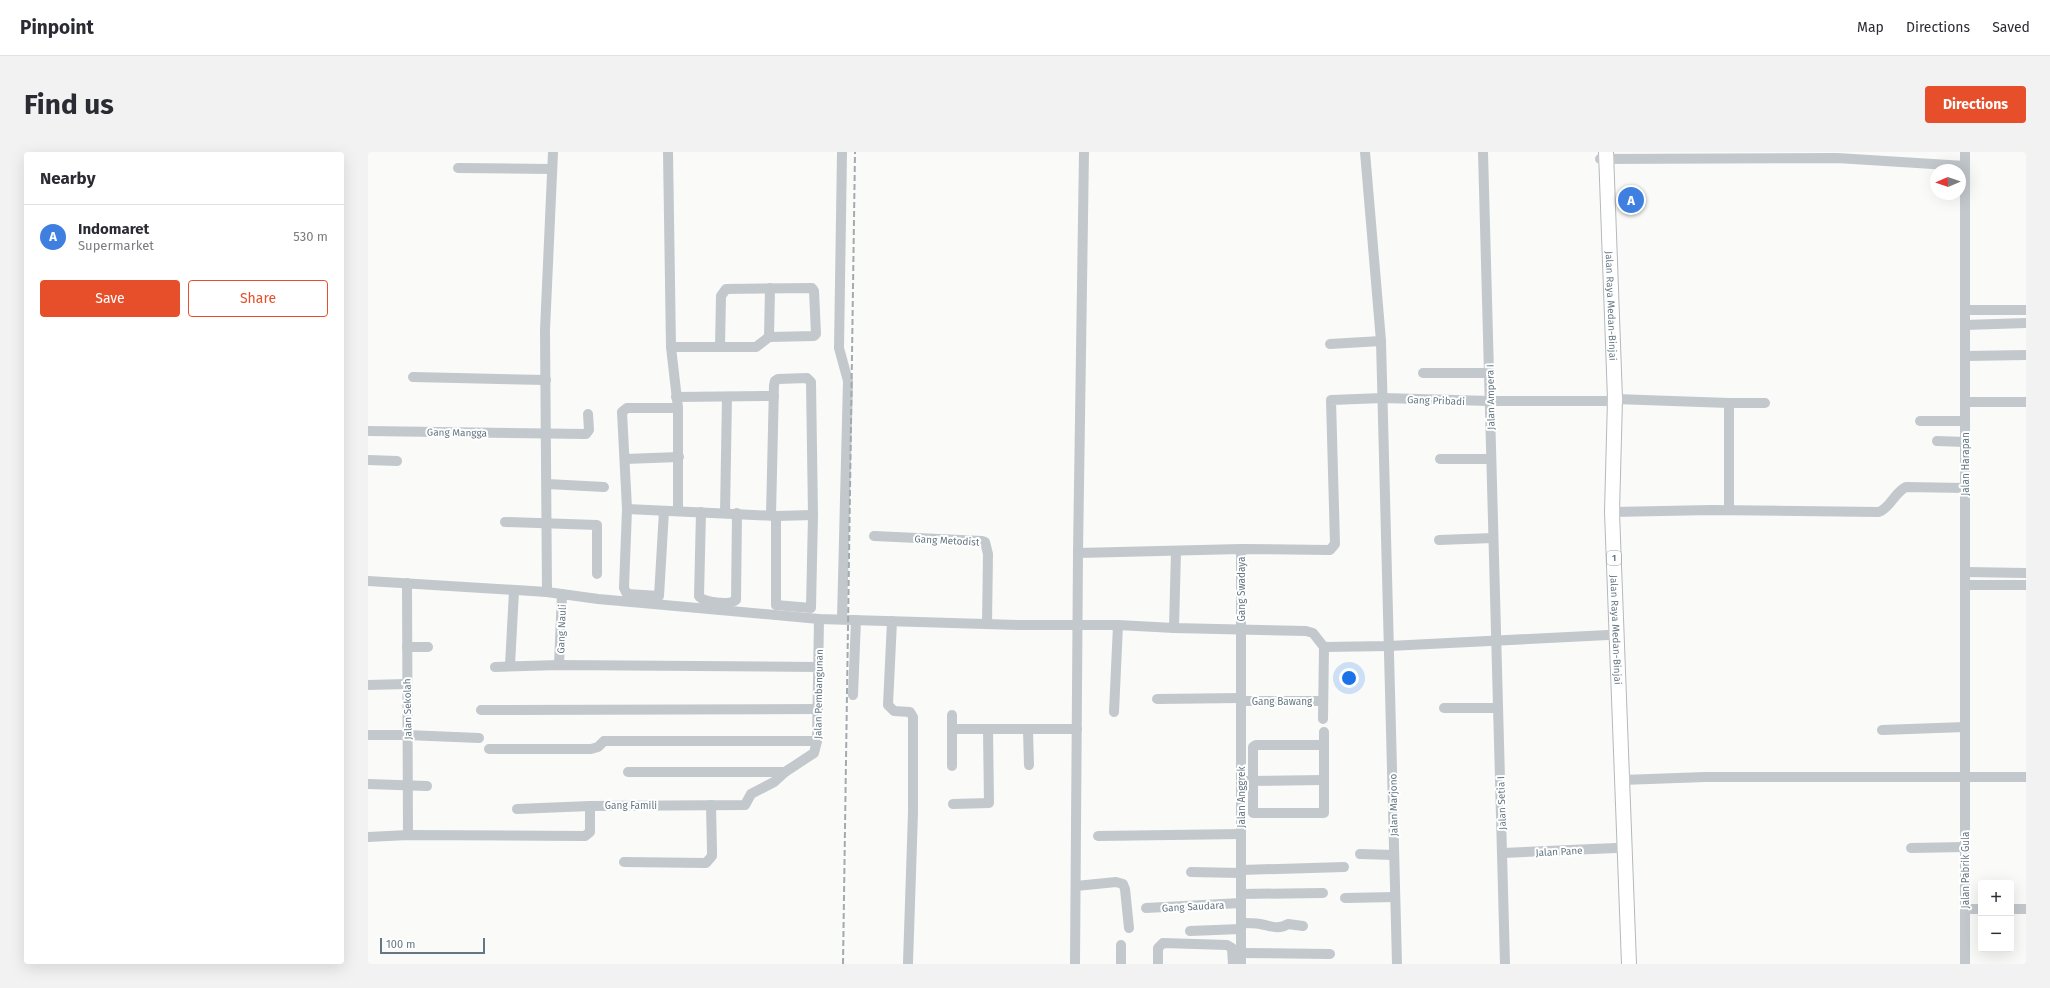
<!DOCTYPE html>
<html lang="en">
<head>
<meta charset="utf-8">
<style>
	body { margin:0; font-family:"Fira Sans",sans-serif; background:#f2f2f3; color:#2b2b33 }
	.controls { position:absolute; right:12px; bottom:12px; display:grid; overflow:hidden; border-radius:4px; box-shadow:0 4px 16px #0002 }
	.controls button { width:36px; height:36px; display:grid; place-items:center; padding:0; border:0; border-bottom:1px solid #e1e1e2; background:#fff; color:#2b2b33; font:20px sans-serif }
	.compass { position:absolute; left:1562px; top:12px; width:36px; height:36px; border-radius:50%; background:#fff; box-shadow:0 4px 16px #0002; rotate:268deg }
	.scale { position:absolute; left:12px; bottom:10px; width:105px; box-sizing:border-box; padding-left:4px; border:2px solid #647783; border-top:0; font-size:11px; line-height:14px; white-space:nowrap; color:#647783; -webkit-text-stroke:3px #fff; paint-order:stroke }
	.you { position:absolute; left:981px; top:526px; width:14px; height:14px; margin:-10px; border:3px solid #fff; border-radius:50%; background:#1a73e8; box-shadow:0 0 0 6px #1a73e833 }
	.badge { display:grid; place-items:center; width:26px; height:26px; border-radius:50%; background:#e74f2b; color:#fff; font-size:13px; font-weight:700 }
	.pin { position:absolute; translate:-50% -50%; border:2px solid #fff; box-shadow:0 1px 4px #0006 }
	.list { margin:0; padding:0; list-style:none }
	h2 { display:flex; justify-content:space-between; align-items:center; height:52px; margin:0; padding:0 16px; font-size:17px }
	h2 small { font-size:13px; font-weight:400; color:#7c7c81 }
	.list li { display:grid; grid-template-columns:26px 1fr auto; gap:12px; align-items:center; box-sizing:border-box; height:64px; padding:0 16px; border-top:1px solid #e1e1e2 }
	.list b { display:block; font-size:15px; white-space:nowrap }
	.list p { margin:0; font-size:13px; white-space:nowrap; color:#7c7c81 }
	.list em { font-size:13px; font-style:normal; color:#7c7c81 }
	.actions { display:flex; gap:8px; padding:12px 16px }
	.actions a { flex:1; padding:9px 0; border:1px solid #e74f2b; border-radius:4px; text-align:center; font-size:14px; color:#e74f2b }
	.actions .main { background:#e74f2b; color:#fff }
	.map { position:relative; flex:none; width:1658px; height:812px; overflow:hidden; border-radius:4px }
	header { display:flex; align-items:center; gap:24px; box-sizing:border-box; height:56px; padding:0 20px; background:#fff; border-bottom:1px solid #e1e1e2 }
	header strong { font-size:19px }
	nav { display:flex; gap:22px; margin-inline-start:auto; font-size:14px }
	.intro { display:flex; align-items:center; justify-content:space-between; box-sizing:border-box; height:96px; padding:0 24px }
	h1 { margin:0; font-size:28px }
	.button { padding:10px 18px; border-radius:4px; background:#e74f2b; color:#fff; font-size:14px; font-weight:700 }
	main { display:flex; gap:24px; padding:0 24px }
	aside { flex:1; background:#fff; border-radius:4px; box-shadow:0 4px 16px #0002 }
	.map>svg:first-child { display:block }
</style>
</head>
<body>
<header>
<strong>Pinpoint</strong>
<nav><a>Map</a><a>Directions</a><a>Saved</a></nav>
</header>
<div class="intro"><h1>Find us</h1><a class="button">Directions</a></div>
<main>
<aside>
<h2>Nearby<small></small></h2>
<ul class="list">
<li><span class="badge" style="background:#3f7fe0">A</span><div><b>Indomaret</b><p>Supermarket</p></div><em>530 m</em></li>
</ul>
<div class="actions"><a class="main">Save</a><a>Share</a></div>
</aside>
<div class="map">
<svg width="1658" height="812" viewBox="0 0 1658 812">
	<rect width="100%" height="100%" fill="#fafaf8"/>
	<g fill="none" stroke-linecap="round" stroke-linejoin="round">
		<g stroke="#b4b9bd" stroke-width="16">
			<g id="highway">
				<path id="s1" d="M1238,0L1247,247L1244,360L1261,812"/>
			</g>
		</g>
		<g stroke="#c3c8cc" stroke-width="10">
			<path d="M300,0L303,195L310,256V359"/>
			<path d="M474,0L471,196L480,229L474,467"/>
			<path d="M997,0L1013,189L1029,812"/>
			<path d="M1115,0L1137,812"/>
			<path d="M1232,7L1469,6L1597,14"/>
			<path d="M90,16L184,17"/>
			<path d="M1597,158H1658"/>
			<path d="M1597,173L1658,171"/>
			<path d="M401,185L402,136"/>
			<path d="M962,192L1013,189"/>
			<path d="M303,195H388L401,185L446,184L448,182L446,139L444,136L358,137L353,144L352,195"/>
			<path d="M1597,204L1658,203"/>
			<path d="M1055,221H1121"/>
			<path d="M45,225L178,228"/>
			<path d="M308,245L406,244"/>
			<path d="M1247,247L1361,251H1397"/>
			<path d="M1597,250H1658"/>
			<path d="M1361,251V358"/>
			<path d="M1552,269H1597"/>
			<path d="M0,279L218,282L221,278L220,262"/>
			<path d="M1569,289L1597,290"/>
			<path d="M257,307L311,305"/>
			<path d="M1072,307H1123"/>
			<path d="M0,308L29,309"/>
			<path d="M179,332L236,335"/>
			<path d="M259,357L408,364L445,363"/>
			<path d="M296,359L291,444L259,442L256,436L259,357L254,260L259,256H310"/>
			<path d="M333,360L331,444C335,451 362,453 368,448L369,361"/>
			<path d="M1244,360L1344,358L1511,360C1523,355 1526,341 1538,335L1597,336"/>
			<path d="M357,361L359,245"/>
			<path d="M403,363L406,233L407,229L410,227L439,226L443,230L445,363L443,456L408,453V364"/>
			<path d="M137,370L229,373V422"/>
			<path d="M506,384L614,389L617,390L620,402L619,472"/>
			<path d="M1071,388L1125,386"/>
			<path d="M710,401L873,397L962,398L967,392L963,248L1015,246L1122,249H1240"/>
			<path d="M1597,420L1658,421"/>
			<path d="M0,429L179,440L230,447L451,467L651,473H750L806,476L938,479L945,481L956,495L1021,494L1240,483"/>
			<path d="M39,431L40,683"/>
			<path d="M1597,433H1658"/>
			<path d="M179,440L177,178L185,0"/>
			<path d="M524,469L520,553L526,559L542,560L545,565V660L540,811"/>
			<path d="M806,476L808,399"/>
			<path d="M39,495H60"/>
			<path d="M142,513L146,439"/>
			<path d="M191,513L194,442"/>
			<path d="M127,515L191,513L451,515"/>
			<path d="M0,533L38,532"/>
			<path d="M485,543L488,468"/>
			<path d="M789,547L873,546"/>
			<path d="M873,549H955"/>
			<path d="M1076,556H1130"/>
			<path d="M113,558L450,557"/>
			<path d="M746,560L750,473"/>
			<path d="M584,563V577H709"/>
			<path d="M955,567L956,495"/>
			<path d="M584,577V614"/>
			<path d="M660,578L661,613"/>
			<path d="M1514,578L1597,575"/>
			<path d="M0,583H39L111,586"/>
			<path d="M956,593H888L885,595V661H956V580"/>
			<path d="M121,597H223L230,595L236,589H449"/>
			<path d="M260,620H417"/>
			<path d="M1254,628L1337,625H1658"/>
			<path d="M878,629L956,628"/>
			<path d="M0,632L59,634"/>
			<path d="M585,652L621,651L620,577"/>
			<path d="M149,657L222,654L377,653L383,642L406,630L417,620L446,601L449,589L451,467"/>
			<path d="M730,684L873,682"/>
			<path d="M0,685L40,683L217,684L222,680V654"/>
			<path d="M1543,696L1597,695"/>
			<path d="M1134,701L1248,696"/>
			<path d="M992,702L1026,703"/>
			<path d="M256,710L338,711L344,704V700L343,653"/>
			<path d="M873,718L976,715"/>
			<path d="M823,720L873,721"/>
			<path d="M708,734L748,730L755,732L757,737L761,776"/>
			<path d="M873,742L955,741"/>
			<path d="M977,746L1027,745"/>
			<path d="M778,756L873,751"/>
			<path d="M1597,757H1613"/>
			<path d="M1643,757H1658"/>
			<path d="M873,771C879,771 886,771 892,772C902,774 911,778 920,772L935,774"/>
			<path d="M822,779L873,777"/>
			<path d="M873,801L962,802"/>
			<path d="M707,812L710,401L716,0"/>
			<path d="M753,812V793"/>
			<path d="M790,812V796L795,791L859,793L864,796L865,812"/>
			<path d="M873,812V397"/>
			<path d="M1597,812V0"/>
		</g>
		<use href="#highway" stroke="#fff" stroke-width="14"/>
		<path stroke="#a2aab0" stroke-width="2" stroke-dasharray="6 3" stroke-linecap="butt" d="M475,812L487,0"/>
	</g>
	<g text-anchor="middle" stroke-width="4" stroke-linejoin="round" paint-order="stroke">
		<rect fill="#fff" stroke="#92a0a8" stroke-width="1" x="1239" y="399" width="14" height="14" rx="3"/>
		<g font-size="9" font-weight="bold" fill="#647783">
			<text x="1246" y="409">1</text>
		</g>
		<g font-size="10" fill="#647783" stroke="#fff">
			<text dy="4" stroke="none"><textPath href="#s1" startOffset="154">Jalan Raya Medan-Binjai</textPath></text>
			<text transform="translate(1122 245) rotate(-91)" y="4">Jalan Ampera I</text>
			<text transform="translate(1068 248) rotate(2)" y="4">Gang Pribadi</text>
			<text transform="translate(89 280) rotate(1)" y="4">Gang Mangga</text>
			<text transform="translate(1597 312) rotate(-90)" y="4">Jalan Harapan</text>
			<text transform="translate(579 388) rotate(3)" y="4">Gang Metodist</text>
			<text transform="translate(873 437) rotate(-90)" y="4">Gang Swadaya</text>
			<text transform="translate(193 477) rotate(-88)" y="4">Gang Nauli</text>
			<text dy="4" stroke="none"><textPath href="#s1" startOffset="478">Jalan Raya Medan-Binjai</textPath></text>
			<text transform="translate(450 542) rotate(-89)" y="4">Jalan Pembangunan</text>
			<text x="914" y="553">Gang Bawang</text>
			<text transform="translate(39 557) rotate(-91)" y="4">Jalan Sekolah</text>
			<text transform="translate(873 645) rotate(-90)" y="4">Jalan Anggrek</text>
			<text transform="translate(1133 651) rotate(-92)" y="4">Jalan Setia I</text>
			<text x="263" y="657">Gang Famili</text>
			<text transform="translate(1025 653) rotate(-91)" y="4">Jalan Marjono</text>
			<text transform="translate(1191 699) rotate(-3)" y="4">Jalan Pane</text>
			<text transform="translate(1597 718) rotate(-90)" y="4">Jalan Pabrik Gula</text>
			<text transform="translate(825 754) rotate(-3)" y="4">Gang Saudara</text>
		</g>
	</g>
</svg>
<div class="controls">
<button>+</button>
<button>−</button>
</div>
<svg class="compass" viewBox="-18 -18 36 36"><path d="M0-13l5 13h-10z" fill="#e53935"/><path d="M0 13l5-13h-10z" fill="#7c7c81"/></svg>
<div class="scale">100 m</div>
<div class="you"></div>
<div class="pin badge" style="left:1263px;top:48px;background:#3f7fe0">A</div>
</div>
</main>
</body>
</html>
